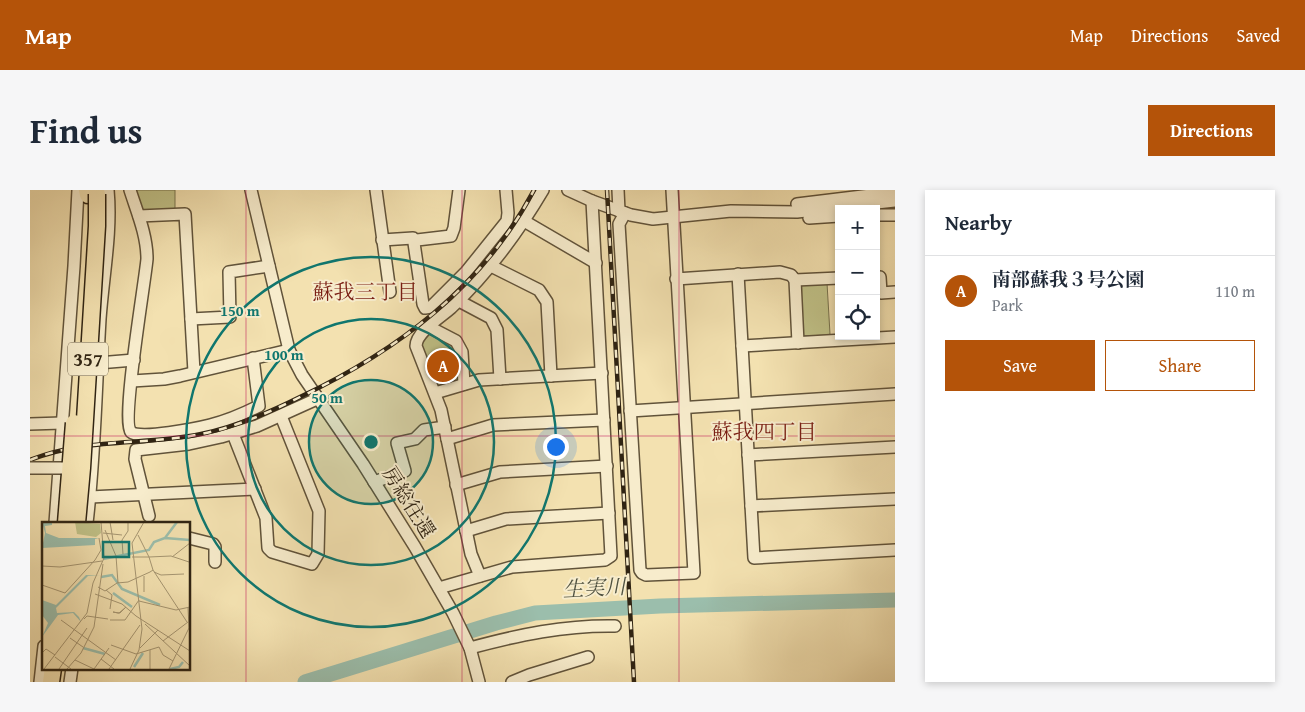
<!DOCTYPE html>
<html lang="en">
<head>
<meta charset="utf-8">
<style>
	body { margin:0; font-family:"Gentium Book Plus","Noto Serif JP",serif; background:#f6f6f7; color:#1f2937 }
	.controls { position:absolute; right:15px; top:15px; display:grid; overflow:hidden; border-radius:0px; box-shadow:0 2px 8px #0003 }
	.controls button { width:45px; height:45px; display:grid; place-items:center; padding:0; border:0; border-bottom:1px solid #e0e1e3; background:#fff; color:#1f2937; font:25px sans-serif }
	.you { position:absolute; left:525px; top:256px; width:18px; height:18px; margin:-12px; border:4px solid #fff; border-radius:50%; background:#1a73e8; box-shadow:0 0 0 8px #1a73e833 }
	.badge { display:grid; place-items:center; width:32px; height:32px; border-radius:50%; background:#b45309; color:#fff; font-size:16px; font-weight:700 }
	.pin { position:absolute; translate:-50% -50%; border:2px solid #fff; box-shadow:0 1px 5px #0006 }
	.list { margin:0; padding:0; list-style:none }
	h2 { display:flex; justify-content:space-between; align-items:center; height:65px; margin:0; padding:0 20px; font-size:21px }
	h2 small { font-size:16px; font-weight:400; color:#747a83 }
	.list li { display:grid; grid-template-columns:32px 1fr auto; gap:15px; align-items:center; box-sizing:border-box; height:70px; padding:0 20px; border-top:1px solid #e0e1e3 }
	.list b { display:block; font-size:19px; white-space:nowrap }
	.list p { margin:0; font-size:16px; white-space:nowrap; color:#747a83 }
	.list em { font-size:16px; font-style:normal; color:#747a83 }
	.actions { display:flex; gap:10px; padding:15px 20px }
	.actions a { flex:1; padding:11px 0; border:1px solid #b45309; border-radius:0px; text-align:center; font-size:18px; color:#b45309 }
	.actions .main { background:#b45309; color:#fff }
	.icon { flex:none; width:28px; height:28px; fill:none; stroke:currentColor; stroke-width:2; stroke-linecap:round; stroke-linejoin:round }
	.map { position:relative; flex:none; width:865px; height:492px; overflow:hidden; border-radius:0px }
	header { display:flex; align-items:center; gap:30px; box-sizing:border-box; height:70px; padding:0 25px; background:#b45309; color:#fff }
	header strong { font-size:24px }
	nav { display:flex; gap:28px; margin-inline-start:auto; font-size:18px }
	.intro { display:flex; align-items:center; justify-content:space-between; box-sizing:border-box; height:120px; padding:0 30px }
	h1 { margin:0; font-size:35px }
	.button { padding:12px 22px; border-radius:0px; background:#b45309; color:#fff; font-size:18px; font-weight:700 }
	main { display:flex; gap:30px; padding:0 30px }
	aside { flex:1; background:#fff; border-radius:0px; box-shadow:0 2px 8px #0003 }
	.map>svg:first-child { display:block }
</style>
</head>
<body>
<header>
<strong>Map</strong>
<nav><a>Map</a><a>Directions</a><a>Saved</a></nav>
</header>
<div class="intro"><h1>Find us</h1><a class="button">Directions</a></div>
<main>
<div class="map">
<svg width="865" height="492" viewBox="0 0 865 492">
	<rect width="100%" height="100%" fill="#f3e1b0"/>
	<filter id="stains"><feTurbulence type="fractalNoise" baseFrequency=".004" numOctaves="4"/><feColorMatrix values="0 0 0 0 .2 0 0 0 0 .09 0 0 0 0 .02 0 0 0 .5 -.17"/></filter>
	<radialGradient id="worn" r=".72"><stop offset=".6" stop-color="#630" stop-opacity="0"/><stop offset="1" stop-color="#630" stop-opacity=".3"/></radialGradient>
	<g fill="#c0c187" stroke="#78724d">
		<path d="M103,0H145V21L112,22Z"/>
		<path d="M797,93L800,144L798,145L773,146L771,143V94Z"/>
		<path d="M398,143C405,143 418,150 423,155C431,162 433,185 428,193L411,198L405,195L389,155Z"/>
	</g>
	<g fill="none" stroke-linecap="round" stroke-linejoin="round">
		<path stroke="#9bbeac" stroke-width="15" d="M275,492L466,433L505,423L630,416L865,410"/>
		<g stroke="#61533a" stroke-width="14">
			<g id="minor">
				<path d="M100,0C107,22 117,45 117,69C115,92 91,231 101,242C109,250 168,238 180,235C197,231 213,224 229,216L223,168"/>
				<path d="M221,0L259,160L272,185L333,274L385,357L423,423L440,458L449,492"/>
				<path d="M346,0L360,102"/>
				<path d="M429,0L424,38L421,46L387,50L384,53L393,114L395,118L401,117L436,82L477,31L478,23L476,0"/>
				<path d="M538,0L562,11L601,25L623,29L701,21L767,22L865,11"/>
				<path d="M588,0L589,21"/>
				<path d="M767,14L865,2"/>
				<path d="M595,23L589,34L610,380L612,383L616,385L664,383L642,0"/>
				<path d="M846,25H865"/>
				<path d="M109,26L155,24L164,182"/>
				<path d="M779,28L809,26"/>
				<path d="M494,31L566,73"/>
				<path d="M352,50L383,48L385,51"/>
				<path d="M461,76L509,100L517,112L521,186"/>
				<path d="M708,84L724,368L865,360"/>
				<path d="M846,87H850L851,103L865,102"/>
				<path d="M646,89L750,82L761,85L765,90L809,88"/>
				<path d="M765,90L768,153"/>
				<path d="M429,111L461,128L467,140L470,189"/>
				<path d="M161,129L200,127L199,82L239,76"/>
				<path d="M399,137L426,151L432,162L434,194"/>
				<path d="M712,156L865,147"/>
				<path d="M68,173L104,170"/>
				<path d="M102,191L134,189L150,186L259,160"/>
				<path d="M405,203L449,190L572,183"/>
				<path d="M600,221L865,204"/>
				<path d="M0,234L32,233"/>
				<path d="M203,244L236,328L238,358L242,362L282,374L288,364L289,321L251,226"/>
				<path d="M417,249L463,235L574,230"/>
				<path d="M718,265L865,257"/>
				<path d="M344,292L375,281L367,253L385,249L394,240L415,237"/>
				<path d="M426,295L470,282L577,276"/>
				<path d="M60,307L225,299"/>
				<path d="M721,316L865,309"/>
				<path d="M119,326L105,269L106,260L159,254L191,247L227,236L289,208"/>
				<path d="M25,333L44,76L48,0"/>
				<path d="M57,333C65,265 66,197 70,129C73,86 82,42 78,0"/>
				<path d="M436,341L476,329L579,323"/>
				<path d="M159,348L183,354L185,357V372"/>
				<path d="M450,386L441,364L411,220L386,156C386,142 411,127 421,118C458,83 487,44 513,0"/>
				<path d="M409,398L482,377L575,370L581,366L562,11"/>
				<path d="M440,458C488,445 535,435 585,436"/>
				<path d="M10,492L14,456"/>
				<path d="M40,492L42,478"/>
				<path d="M482,492L499,485L558,467"/>
			</g>
		</g>
		<g stroke="#302413" stroke-width="19">
			<g id="highway">
				<path d="M57,0L58,5"/>
				<path d="M21,492L23,478"/>
			</g>
		</g>
		<use href="#minor" stroke="#f7eccc" stroke-width="11"/>
		<use href="#highway" stroke="#f3e1b0" stroke-width="16"/>
		<g stroke="#302413" stroke-width="4.5">
			<g id="rail">
				<path d="M577,0L604,492"/>
				<path d="M0,270C58,247 113,256 171,244C206,237 238,223 270,207C367,161 453,97 504,0"/>
			</g>
		</g>
		<use href="#rail" stroke="#f7eccc" stroke-width="2.5" stroke-dasharray="8" stroke-linecap="butt"/>
		<g stroke="#61533a" stroke-width="14" stroke-linecap="butt">
			<path id="minor-bridge" d="M0,278H40"/>
		</g>
		<g stroke="#302413" stroke-width="19" stroke-linecap="butt">
			<g id="highway-bridge">
				<path d="M36,333L44,233"/>
				<path d="M47,333L52,278L67,36V4"/>
			</g>
		</g>
		<use href="#minor-bridge" stroke="#f7eccc" stroke-width="11"/>
		<use href="#highway-bridge" stroke="#f3e1b0" stroke-width="16"/>
	</g>
	<path fill="none" stroke="#c2185b" stroke-width="1" stroke-opacity="0.55" d="M216,0V492M432,0V492M649,0V492M0,246H865"/>
	<circle cx="341" cy="252" r="62" fill="#0f766e" fill-opacity=".12"/>
	<g fill="none" stroke="#0f766e" stroke-width="2.5">
		<circle cx="341" cy="252" r="62"/>
		<circle cx="341" cy="252" r="123"/>
		<circle cx="341" cy="252" r="185"/>
	</g>
	<g text-anchor="middle" stroke-width="4" stroke-linejoin="round" paint-order="stroke">
		<rect fill="#f7eccc" stroke="#6c604a" stroke-width="1" x="38" y="152.5" width="40" height="33" rx="4"/>
		<g font-size="19" font-weight="bold" fill="#302413">
			<text x="58" y="176">357</text>
		</g>
		<g font-size="20" fill="#302413" stroke="#f7eccc">
			<text transform="translate(379 312) rotate(58)" y="7">房総往還</text>
		</g>
		<g font-size="21" fill="#7a1f14" stroke="#f7eccc">
			<text x="335" y="109">蘇我三丁目</text>
			<text x="734" y="249">蘇我四丁目</text>
		</g>
		<g font-size="21" font-style="italic" fill="#505241" stroke="#f7eccc">
			<text transform="translate(564 398) rotate(-3)" y="7">生実川</text>
		</g>
	</g>
	<g transform="translate(12 332)">
		<rect width="148" height="148" fill="#f3e1b0"/>
		<path d="M33,0L58,2L59,11L54,15L35,12Z" fill="#c0c187"/>
		<path d="M0,0H10V3L3,4L4,11L17,16H57L53,17V23L0,26L3,11ZM44,53L58,54H46L14,86L15,91L32,90L37,95L39,100L31,91L16,93L0,115L6,101L0,93V78L14,83Z" fill="#9bbeac"/>
		<path fill="none" stroke="#9bbeac" stroke-width="2.5" d="M123,16L148,18M61,37L107,28L112,20L123,16L135,0M59,55L70,53L80,67L118,83M71,71L90,85M41,126L63,132M92,145L101,131M128,147L137,145L141,140"/>
		<path fill="none" stroke="#a59571" stroke-width="1" d="M49,0H66M68,0L71,18M63,8L74,34L76,61M61,11L80,13M81,32L80,18L86,9V1M90,35H107L96,13M130,35L148,21M0,44L18,45L60,39M111,48L145,100M112,50L119,53L142,52M0,63L23,71L53,38L59,28L57,16M56,65L63,69L75,61L86,60L108,50L111,48L107,35L129,34L147,40M64,68L70,73L68,87M102,70V54M53,72L80,82L94,94L148,129M97,79L134,88L148,85M84,85L78,91H76L71,90L77,91ZM42,97L45,94L66,97M19,98L74,138M68,98H83L97,78M103,102L148,144M28,116L41,125M121,119L146,100M69,123L94,132L117,125L121,133L131,139M98,126L116,108M108,128V147M0,131L4,127L13,133M13,135L29,147M59,137L72,147M33,138L52,147M2,147L45,91L51,61L62,36L59,0M17,147L45,106M25,147L39,131L52,105L61,42M52,147L67,126M67,147L98,103M88,147L97,128L100,107L90,21L102,0M127,147L147,106L146,86"/>
		<path fill="#0f766e" fill-opacity="0.15" stroke="#0f766e" stroke-width="2.5" d="M61,20H87V35H61Z"/>
		<rect width="148" height="148" fill="none" stroke="#302413" stroke-width="2.5"/>
	</g>
	<circle cx="341" cy="252" r="8" fill="#0f766e" stroke="#f7eccc" stroke-width="2.5"/>
	<g font-size="15" text-anchor="middle" font-weight="bold" fill="#0f766e" stroke="#f7eccc" stroke-width="4" stroke-linejoin="round" paint-order="stroke">
		<text x="210" y="126">150 m</text>
		<text x="254" y="170">100 m</text>
		<text x="297" y="213">50 m</text>
	</g>
	<rect width="100%" height="100%" filter="url(#stains)"/>
	<rect width="100%" height="100%" fill="url(#worn)"/>
</svg>
<div class="controls">
<button>+</button>
<button>−</button>
<button><svg class="icon" aria-label="locate" viewBox="0 0 24 24"><circle cx="12" cy="12" r="6"/><path d="M12 2v4M12 18v4M2 12h4M18 12h4"/></svg></button>
</div>
<div class="you"></div>
<div class="pin badge" style="left:413px;top:176px">A</div>
</div>
<aside>
<h2>Nearby<small></small></h2>
<ul class="list">
<li><span class="badge">A</span><div><b>南部蘇我３号公園</b><p>Park</p></div><em>110 m</em></li>
</ul>
<div class="actions"><a class="main">Save</a><a>Share</a></div>
</aside>
</main>
</body>
</html>
